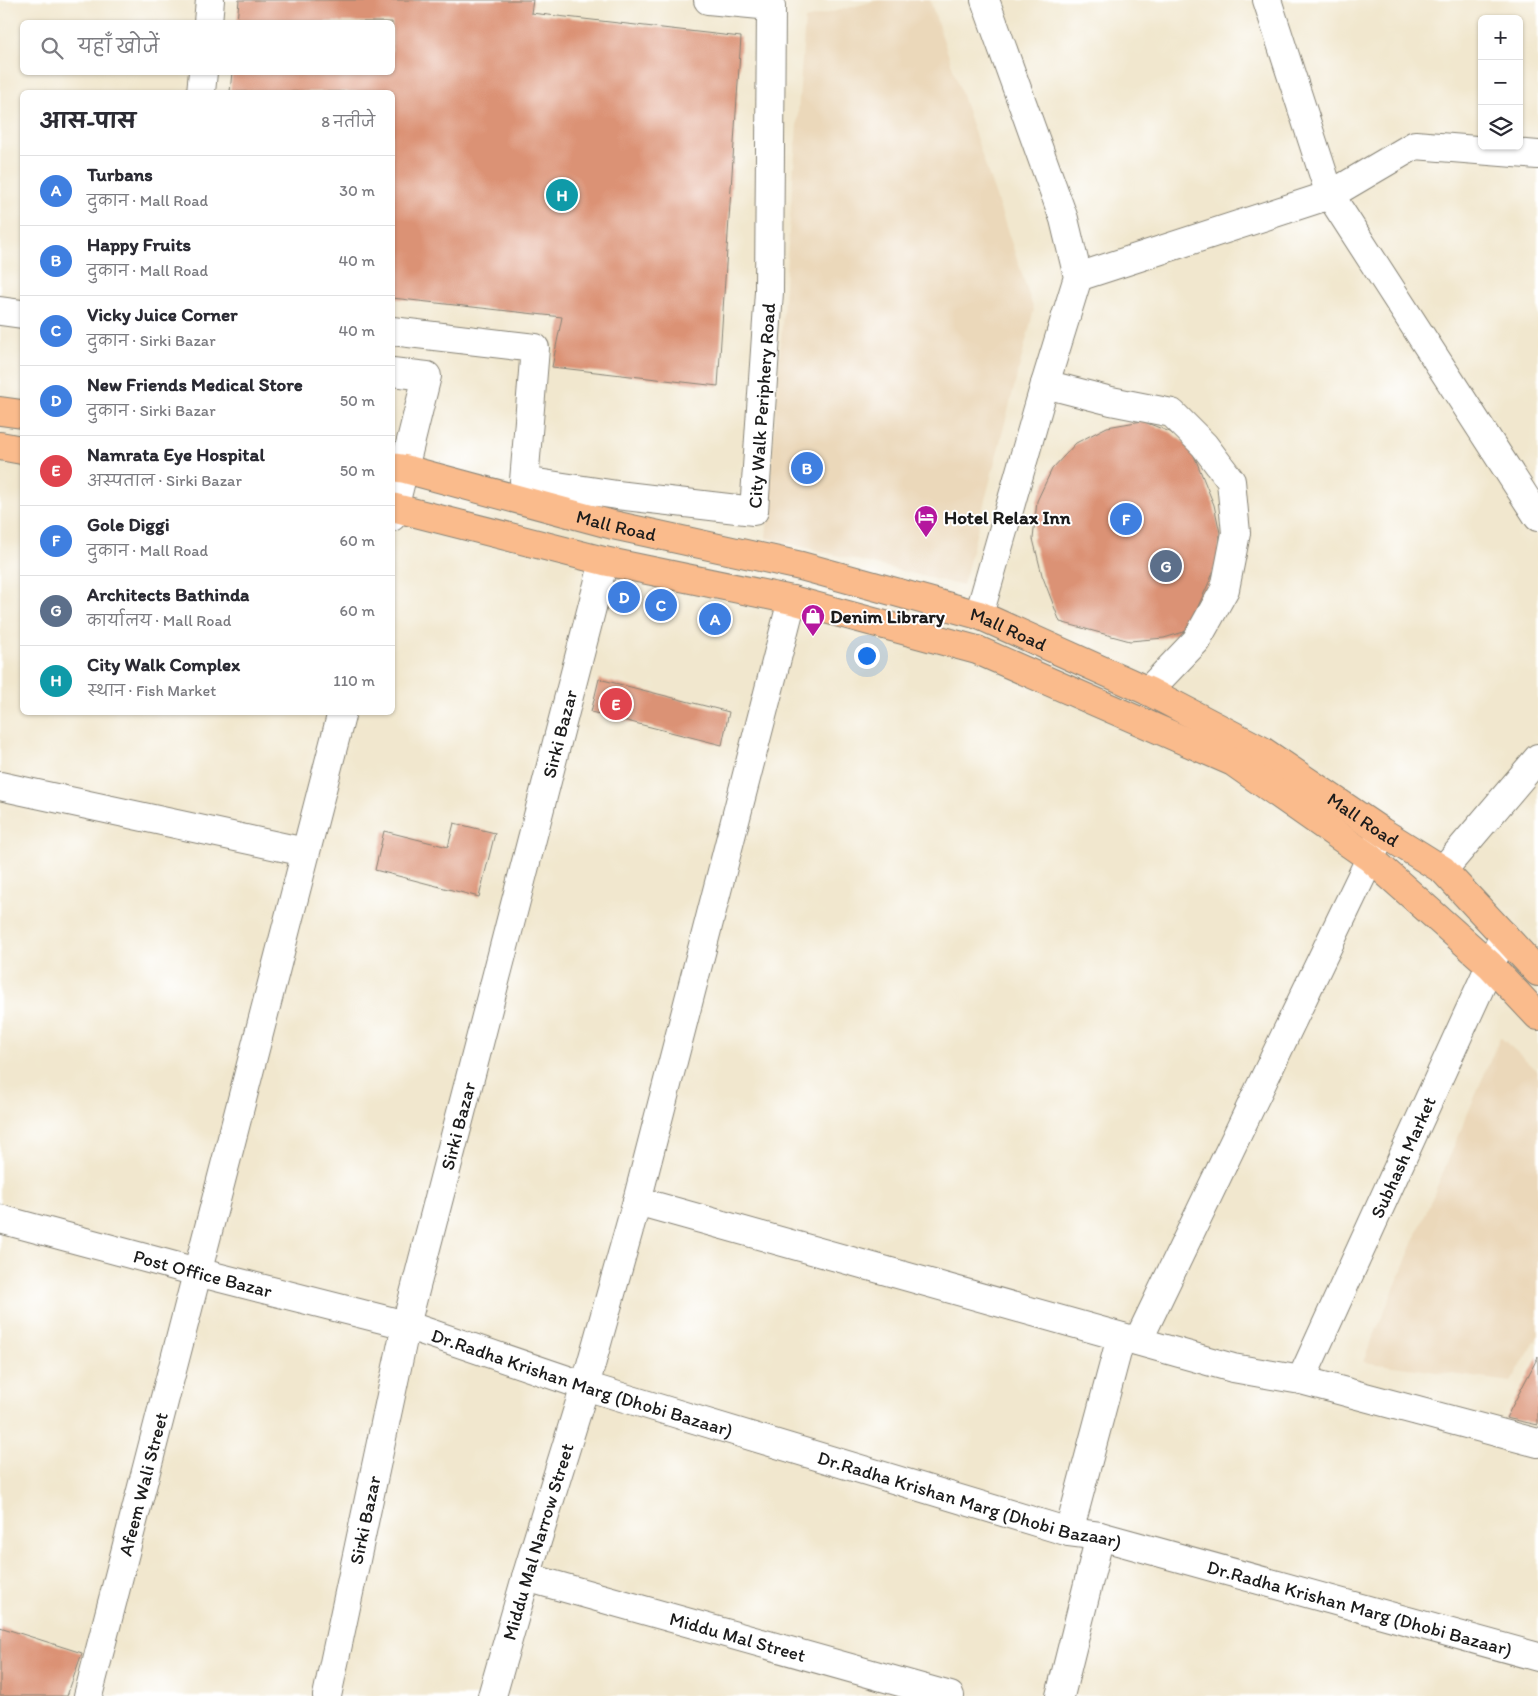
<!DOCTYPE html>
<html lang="hi">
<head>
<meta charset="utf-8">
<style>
	body { margin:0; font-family:Itim,"Playpen Sans Deva",sans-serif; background:#f7f7f7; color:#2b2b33 }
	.controls { position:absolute; right:15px; top:15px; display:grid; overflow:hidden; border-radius:8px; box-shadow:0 1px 4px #0004 }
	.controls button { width:45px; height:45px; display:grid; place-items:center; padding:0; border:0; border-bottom:1px solid #e1e1e2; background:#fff; color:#2b2b33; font:25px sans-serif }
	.you { position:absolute; left:866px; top:655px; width:18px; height:18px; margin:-12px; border:4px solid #fff; border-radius:50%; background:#1a73e8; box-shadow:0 0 0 8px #1a73e833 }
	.badge { display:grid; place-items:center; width:32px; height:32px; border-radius:50%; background:#db2777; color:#fff; font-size:16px; font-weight:700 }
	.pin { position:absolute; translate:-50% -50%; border:2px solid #fff; box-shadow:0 1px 5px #0006 }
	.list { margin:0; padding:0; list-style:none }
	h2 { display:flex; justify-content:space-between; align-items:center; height:65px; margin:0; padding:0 20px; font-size:21px }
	h2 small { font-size:16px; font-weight:400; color:#7c7c81 }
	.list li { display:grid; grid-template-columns:32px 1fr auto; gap:15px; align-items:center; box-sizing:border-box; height:70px; padding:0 20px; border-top:1px solid #e1e1e2 }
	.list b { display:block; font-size:19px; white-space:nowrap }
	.list p { margin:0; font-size:16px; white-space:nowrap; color:#7c7c81 }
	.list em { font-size:16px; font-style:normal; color:#7c7c81 }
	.icon { flex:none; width:28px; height:28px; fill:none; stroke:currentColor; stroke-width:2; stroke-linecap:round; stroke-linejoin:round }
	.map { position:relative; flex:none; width:1538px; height:1696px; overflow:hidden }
	.search { position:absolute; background:#fff; box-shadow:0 1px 4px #0004; left:20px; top:20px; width:375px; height:55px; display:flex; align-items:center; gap:12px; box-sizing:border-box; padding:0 18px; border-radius:8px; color:#7c7c81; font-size:19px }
	.panel { position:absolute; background:#fff; box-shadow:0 1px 4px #0004; left:20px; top:90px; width:375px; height:625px; border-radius:8px }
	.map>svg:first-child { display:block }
</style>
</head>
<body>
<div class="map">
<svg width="1538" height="1696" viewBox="0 0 1538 1696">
	<rect width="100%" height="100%" fill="#fff"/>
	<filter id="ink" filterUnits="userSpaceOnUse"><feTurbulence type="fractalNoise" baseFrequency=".02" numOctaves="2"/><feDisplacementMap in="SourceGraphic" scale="10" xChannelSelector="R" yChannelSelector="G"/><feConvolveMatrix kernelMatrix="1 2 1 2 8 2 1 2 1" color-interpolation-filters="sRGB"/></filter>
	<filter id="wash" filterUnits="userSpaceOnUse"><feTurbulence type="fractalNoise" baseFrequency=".0096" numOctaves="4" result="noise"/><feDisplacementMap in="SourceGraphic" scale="20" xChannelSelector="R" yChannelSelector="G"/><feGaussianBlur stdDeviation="1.12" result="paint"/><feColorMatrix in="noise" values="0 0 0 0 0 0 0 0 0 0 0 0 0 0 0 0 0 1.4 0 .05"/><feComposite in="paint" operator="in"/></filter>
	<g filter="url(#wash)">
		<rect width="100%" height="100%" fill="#f1e7ce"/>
		<g fill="#ebd8ba">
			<path d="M879,0H930L1034,310L963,586L766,538L805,19Z"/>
			<path d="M1500,1037L1538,1071V1337L1511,1382L1363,1362Z"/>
		</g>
		<g id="blocks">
			<g fill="#db9275">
				<path d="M239,0H533L531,13L741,37L718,386L552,367L562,317L392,298V92H230L232,72H392V22H237Z"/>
				<path d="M1142,421L1170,432L1191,448L1214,505L1220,533L1219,560L1187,631L1164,638L1130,641L1060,622L1042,575L1033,539L1037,501L1052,469L1076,443L1107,427Z"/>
				<path d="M599,679L729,712L722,745L591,712Z"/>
				<path d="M454,823L495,833L479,897L375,870L384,831L448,847Z"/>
				<path d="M1538,1357V1425L1506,1418Z"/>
				<path d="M0,1627L82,1653L67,1696H0Z"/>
			</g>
		</g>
	</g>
	<g filter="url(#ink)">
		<use href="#blocks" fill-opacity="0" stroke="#868275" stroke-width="1"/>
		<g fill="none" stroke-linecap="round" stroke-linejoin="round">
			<g stroke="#868275" stroke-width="30">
				<g id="minor">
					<path d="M1267,0L1330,195L1415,145L1538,155"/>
					<path d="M208,22L210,0"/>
					<path d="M201,92L203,72"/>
					<path d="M1078,277L1330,195L1538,517"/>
					<path d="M0,311L22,314"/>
					<path id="s1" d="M392,331L535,348L524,481L617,495L754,511L769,292L771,6L708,0"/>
					<path d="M392,372L427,376L392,517"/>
					<path d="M1045,384L1111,401L1172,413L1204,445L1231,481L1236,533L1225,589L1196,641L1148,691"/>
					<path d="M792,600L637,1201L1233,1368L1301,1380L1538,1443"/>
					<path d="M979,615L1045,384L1078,277L1064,219L985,0"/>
					<path d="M0,786L305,852"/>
					<path d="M1443,870L1538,758"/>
					<path id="s2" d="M0,1219L197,1272L406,1325L585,1386L1069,1532L1100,1536L1538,1657"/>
					<path d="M1138,1341L1380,838"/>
					<path id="s3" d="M1301,1380L1504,935"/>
					<path d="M1069,1532L1121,1337"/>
					<path id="s4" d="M526,1577L950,1696"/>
					<path id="s5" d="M88,1696L342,712"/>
					<path id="s6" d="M327,1696L406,1325L604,561"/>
					<path id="s7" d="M492,1696L526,1577L585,1386L637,1201"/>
					<path d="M1060,1696L1100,1536"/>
				</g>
			</g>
			<g stroke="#868275" stroke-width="30">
				<g id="major">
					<path d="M0,411L22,414"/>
					<path d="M0,446L22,450"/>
					<path id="s8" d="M392,467L405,469L613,525L801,566L979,615L1148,691L1261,750L1382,832L1443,870L1538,972"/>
					<path d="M392,507L604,561L792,600L977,650L1233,762L1370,858L1490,965L1538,1016"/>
				</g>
			</g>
			<use href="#minor" stroke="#fff" stroke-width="28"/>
			<use href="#major" stroke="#fabb8c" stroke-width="28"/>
		</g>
	</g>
	<defs>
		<g id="hotel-pin" transform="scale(1.25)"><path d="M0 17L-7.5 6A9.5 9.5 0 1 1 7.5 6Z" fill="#b5179e" stroke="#fff"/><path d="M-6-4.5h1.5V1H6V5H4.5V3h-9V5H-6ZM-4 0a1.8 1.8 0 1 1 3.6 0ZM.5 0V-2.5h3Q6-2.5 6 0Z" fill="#fff"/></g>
		<g id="shop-pin" transform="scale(1.25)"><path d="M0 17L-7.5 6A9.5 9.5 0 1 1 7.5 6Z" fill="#b5179e" stroke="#fff"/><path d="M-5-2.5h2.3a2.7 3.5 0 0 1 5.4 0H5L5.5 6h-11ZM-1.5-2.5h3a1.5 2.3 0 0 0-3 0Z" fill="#fff"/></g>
	</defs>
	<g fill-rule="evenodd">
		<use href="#hotel-pin" x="926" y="517"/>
		<use href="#shop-pin" x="813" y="616"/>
	</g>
	<g text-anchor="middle" stroke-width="4" stroke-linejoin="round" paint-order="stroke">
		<g font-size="19" fill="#1c1c1c" stroke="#fff">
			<text dy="7" stroke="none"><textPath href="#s1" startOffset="615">City Walk Periphery Road</textPath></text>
			<text dy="7" stroke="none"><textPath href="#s8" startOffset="232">Mall Road</textPath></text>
			<text dy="7" stroke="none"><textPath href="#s8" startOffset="638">Mall Road</textPath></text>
			<text dy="7" stroke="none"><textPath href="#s6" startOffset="990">Sirki Bazar</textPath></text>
			<text dy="7" stroke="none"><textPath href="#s8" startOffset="1042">Mall Road</textPath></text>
			<text dy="7" stroke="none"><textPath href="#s6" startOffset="585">Sirki Bazar</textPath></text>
			<text dy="7" stroke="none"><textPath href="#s3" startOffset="245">Subhash Market</textPath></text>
			<text dy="7" stroke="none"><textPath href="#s2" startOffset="210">Post Office Bazar</textPath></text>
			<text dy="7" stroke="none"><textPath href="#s2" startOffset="605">Dr.Radha Krishan Marg (Dhobi Bazaar)</textPath></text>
			<text dy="7" stroke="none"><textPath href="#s5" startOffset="219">Afeem Wali Street</textPath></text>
			<text dy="7" stroke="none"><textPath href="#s2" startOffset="1010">Dr.Radha Krishan Marg (Dhobi Bazaar)</textPath></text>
			<text dy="7" stroke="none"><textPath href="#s6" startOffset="180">Sirki Bazar</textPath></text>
			<text dy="7" stroke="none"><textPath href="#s7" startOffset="161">Middu Mal Narrow Street</textPath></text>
			<text dy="7" stroke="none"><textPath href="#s2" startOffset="1415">Dr.Radha Krishan Marg (Dhobi Bazaar)</textPath></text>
			<text dy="7" stroke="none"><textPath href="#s4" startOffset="220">Middu Mal Street</textPath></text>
		</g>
		<g font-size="19" font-weight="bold" fill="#1c1c1c" stroke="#fff" text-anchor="start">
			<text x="944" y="524">Hotel Relax Inn</text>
			<text x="830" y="623">Denim Library</text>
		</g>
	</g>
</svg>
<div class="controls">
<button>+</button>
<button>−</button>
<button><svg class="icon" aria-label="layers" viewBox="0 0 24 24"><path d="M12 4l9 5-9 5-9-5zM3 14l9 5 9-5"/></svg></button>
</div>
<div class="you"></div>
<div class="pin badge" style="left:715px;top:619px;background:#3f7fe0">A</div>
<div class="pin badge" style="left:807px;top:468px;background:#3f7fe0">B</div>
<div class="pin badge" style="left:661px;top:605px;background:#3f7fe0">C</div>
<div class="pin badge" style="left:624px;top:597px;background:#3f7fe0">D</div>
<div class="pin badge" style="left:616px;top:704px;background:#e0444e">E</div>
<div class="pin badge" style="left:1126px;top:519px;background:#3f7fe0">F</div>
<div class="pin badge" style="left:1166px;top:566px;background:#5c6f8a">G</div>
<div class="pin badge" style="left:562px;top:195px;background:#0f9aa8">H</div>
<div class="search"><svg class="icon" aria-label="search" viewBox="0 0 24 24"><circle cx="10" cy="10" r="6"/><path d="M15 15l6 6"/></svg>यहाँ खोजें</div>
<section class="panel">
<h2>आस-पास<small>8 नतीजे</small></h2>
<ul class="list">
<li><span class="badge" style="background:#3f7fe0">A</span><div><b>Turbans</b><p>दुकान · Mall Road</p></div><em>30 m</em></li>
<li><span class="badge" style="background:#3f7fe0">B</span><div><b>Happy Fruits</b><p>दुकान · Mall Road</p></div><em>40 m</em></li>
<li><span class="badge" style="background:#3f7fe0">C</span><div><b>Vicky Juice Corner</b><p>दुकान · Sirki Bazar</p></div><em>40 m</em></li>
<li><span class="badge" style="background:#3f7fe0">D</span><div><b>New Friends Medical Store</b><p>दुकान · Sirki Bazar</p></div><em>50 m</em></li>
<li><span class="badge" style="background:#e0444e">E</span><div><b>Namrata Eye Hospital</b><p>अस्पताल · Sirki Bazar</p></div><em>50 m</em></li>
<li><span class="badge" style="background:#3f7fe0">F</span><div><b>Gole Diggi</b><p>दुकान · Mall Road</p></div><em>60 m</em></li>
<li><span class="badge" style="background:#5c6f8a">G</span><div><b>Architects Bathinda</b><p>कार्यालय · Mall Road</p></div><em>60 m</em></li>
<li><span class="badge" style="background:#0f9aa8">H</span><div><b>City Walk Complex</b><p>स्थान · Fish Market</p></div><em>110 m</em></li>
</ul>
</section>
</div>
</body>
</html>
